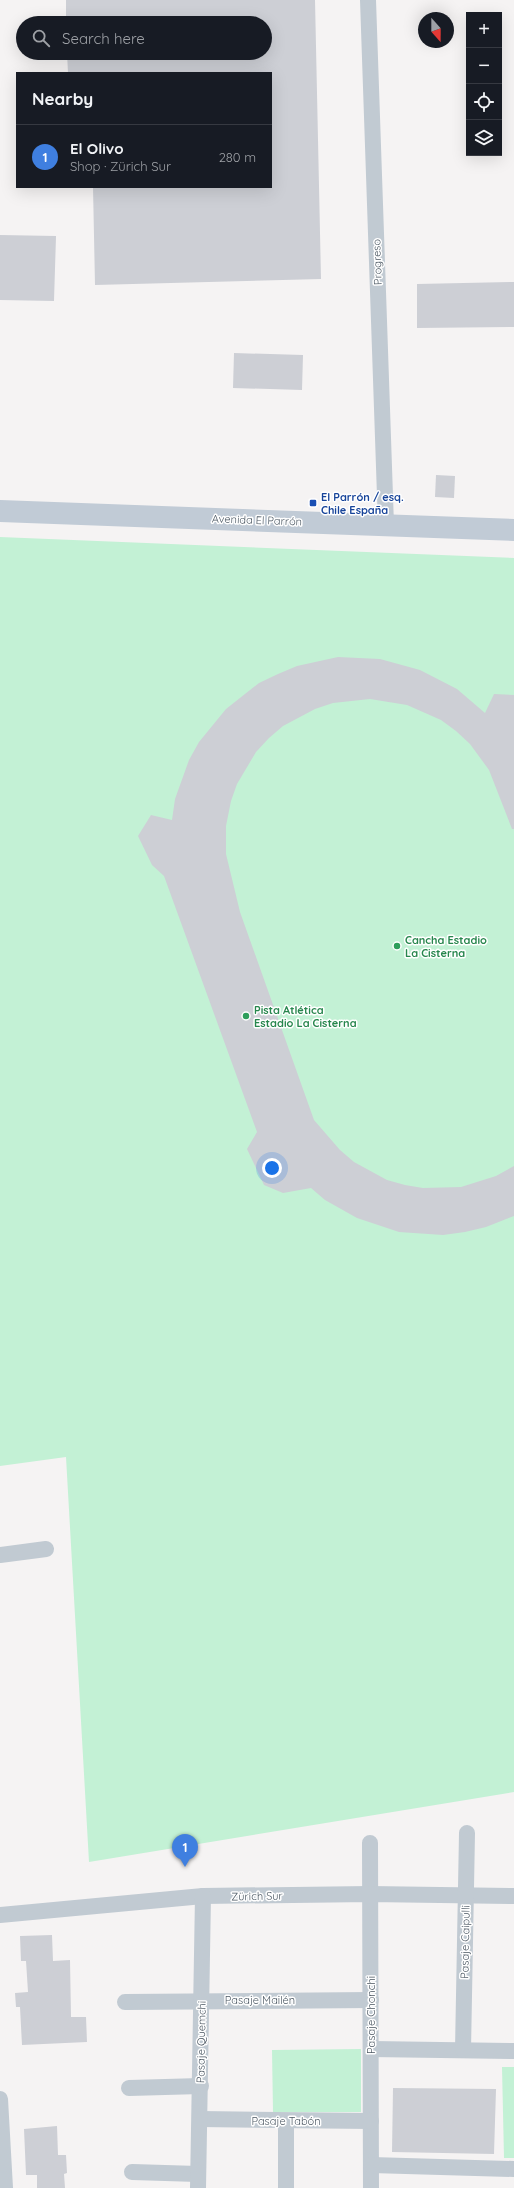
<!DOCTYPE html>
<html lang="en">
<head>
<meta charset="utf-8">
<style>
	body { margin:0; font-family:Quicksand,sans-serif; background:#242831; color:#f1f3f6 }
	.controls { position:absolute; right:12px; top:12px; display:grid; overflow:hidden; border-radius:0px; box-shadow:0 4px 16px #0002 }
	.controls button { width:36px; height:36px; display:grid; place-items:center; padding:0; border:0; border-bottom:1px solid #363941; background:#171b24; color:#f1f3f6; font:20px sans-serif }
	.compass { position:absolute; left:418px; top:12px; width:36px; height:36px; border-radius:50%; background:#171b24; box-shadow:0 4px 16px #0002; rotate:159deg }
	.you { position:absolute; left:272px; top:1168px; width:14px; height:14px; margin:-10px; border:3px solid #fff; border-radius:50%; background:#1a73e8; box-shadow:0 0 0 6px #1a73e833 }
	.badge { display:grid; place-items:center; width:26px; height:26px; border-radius:50%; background:#1a73e8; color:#fff; font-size:13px; font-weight:700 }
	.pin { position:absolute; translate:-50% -33px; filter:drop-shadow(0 1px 2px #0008) }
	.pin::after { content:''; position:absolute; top:21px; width:14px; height:12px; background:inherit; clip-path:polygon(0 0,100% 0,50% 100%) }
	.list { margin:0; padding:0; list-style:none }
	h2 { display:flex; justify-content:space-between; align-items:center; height:52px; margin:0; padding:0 16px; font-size:17px }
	h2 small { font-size:13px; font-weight:400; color:#9ea1a6 }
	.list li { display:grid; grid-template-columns:26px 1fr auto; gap:12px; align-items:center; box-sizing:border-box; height:64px; padding:0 16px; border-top:1px solid #363941 }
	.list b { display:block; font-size:15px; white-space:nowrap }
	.list p { margin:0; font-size:13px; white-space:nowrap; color:#9ea1a6 }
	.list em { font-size:13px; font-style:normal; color:#9ea1a6 }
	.icon { flex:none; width:22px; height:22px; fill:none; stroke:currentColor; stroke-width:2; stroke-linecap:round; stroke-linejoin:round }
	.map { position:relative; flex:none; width:514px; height:2188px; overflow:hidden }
	.search { position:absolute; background:#171b24; box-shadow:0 4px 16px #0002; left:16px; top:16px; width:256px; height:44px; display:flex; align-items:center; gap:10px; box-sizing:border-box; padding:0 14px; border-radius:22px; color:#9ea1a6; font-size:15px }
	.panel { position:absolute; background:#171b24; box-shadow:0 4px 16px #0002; left:16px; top:72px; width:256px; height:116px; border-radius:0px }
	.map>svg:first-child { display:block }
</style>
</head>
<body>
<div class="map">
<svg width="514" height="2188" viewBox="0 0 514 2188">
	<rect width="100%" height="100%" fill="#f5f3f3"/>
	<g fill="#c3f1d5">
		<path d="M0,537L514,558V1792L89,1862L66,1457L0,1466Z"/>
		<path d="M361,2049V2112H273L272,2050Z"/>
		<path d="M502,2067H514V2158H504Z"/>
	</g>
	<g fill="#cdcfd5">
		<path d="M66,0H315L321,279L95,285L93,187H271V73H68L67,53H265V23H66Z"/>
		<path d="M0,235L56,236L54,301L0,300Z"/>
		<path d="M514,282V327L417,328V284Z"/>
		<path d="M234,353L303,355L302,390L233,388Z"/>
		<path d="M436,475L455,476L454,498L435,497Z"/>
		<path d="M338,657L380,659L420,670L457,689L485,713L494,694L514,695V829H512L489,770L470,744L456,731L441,720L407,705L370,699L333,703L315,709L283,726L269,738L256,752L237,784L231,801L226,826V854L240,912L314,1120L340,1150L354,1162L387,1180L405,1185L423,1188L461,1187L496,1176L514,1166V1216L486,1227L465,1232L443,1235L399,1232L357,1218L325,1200L311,1188L283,1193L264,1185L247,1149L257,1132L164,876L152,865L138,836L151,815L172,820L175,799L189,760L199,742L226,709L259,683L278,674L297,666Z"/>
		<path d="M52,1935L53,1961L70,1960L71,2017H86L87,2042L22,2045L20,2007H16L15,1993L28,1992L26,1961H21L20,1936Z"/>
		<path d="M393,2088L496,2089L494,2154L392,2152Z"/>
		<path d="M57,2126L58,2155H66L67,2173L64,2174L65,2188H37V2175H26L24,2129Z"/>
	</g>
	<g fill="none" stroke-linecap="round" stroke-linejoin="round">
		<g stroke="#c1cad2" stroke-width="16">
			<path d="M368,0L386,525"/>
			<path d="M0,1555L46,1549"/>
			<path d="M370,1843L371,2188"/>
			<path d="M0,1915L203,1896L370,1894L514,1896"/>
			<path d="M125,2002L371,2000"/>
			<path d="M371,2049L514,2051"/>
			<path d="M463,2050L467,1833"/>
			<path d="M129,2088L201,2086"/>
			<path d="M0,2099L5,2188"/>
			<path d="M200,2119L371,2121"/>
			<path d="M286,2121V2188"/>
			<path d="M371,2165L514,2169"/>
			<path d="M132,2172L198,2174"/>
			<path d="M198,2188L203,1896"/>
		</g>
		<path stroke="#c1cbd6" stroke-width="22" d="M0,511L514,530"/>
	</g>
	<rect fill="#1a4fb4" stroke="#fff" stroke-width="1.5" x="309" y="499" width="8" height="8" rx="2"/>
	<g fill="#2e9e5b" stroke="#fff" stroke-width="1.5">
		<circle cx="397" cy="946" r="4"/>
		<circle cx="246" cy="1016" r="4"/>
	</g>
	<g text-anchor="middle" stroke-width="3" stroke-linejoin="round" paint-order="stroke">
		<g font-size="11" fill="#4a5661" stroke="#fff">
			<text transform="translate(377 262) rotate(-92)" y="4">Progreso</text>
			<text transform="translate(257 520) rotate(2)" y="4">Avenida El Parrón</text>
			<text transform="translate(257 1896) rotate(-1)" y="4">Zürich Sur</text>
			<text transform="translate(465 1942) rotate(-89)" y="4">Pasaje Caipulli</text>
			<text x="260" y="2004">Pasaje Mailén</text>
			<text transform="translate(371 2015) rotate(-90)" y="4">Pasaje Chonchi</text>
			<text transform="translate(201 2042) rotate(-89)" y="4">Pasaje Quemchi</text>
			<text x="286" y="2125">Pasaje Tabón</text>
		</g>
		<g font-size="11" font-weight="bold" fill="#164399" stroke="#fff" text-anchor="start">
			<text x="321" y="501">El Parrón / esq.<tspan x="321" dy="13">Chile España</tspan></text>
		</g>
		<g font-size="11" font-weight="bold" fill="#27864d" stroke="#fff" text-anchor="start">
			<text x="405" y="944">Cancha Estadio<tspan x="405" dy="13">La Cisterna</tspan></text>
			<text x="254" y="1014">Pista Atlética<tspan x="254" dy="13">Estadio La Cisterna</tspan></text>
		</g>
	</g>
</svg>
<div class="controls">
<button>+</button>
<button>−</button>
<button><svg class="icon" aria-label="locate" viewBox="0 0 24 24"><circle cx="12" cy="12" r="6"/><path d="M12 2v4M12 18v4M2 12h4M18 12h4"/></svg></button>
<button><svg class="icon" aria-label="layers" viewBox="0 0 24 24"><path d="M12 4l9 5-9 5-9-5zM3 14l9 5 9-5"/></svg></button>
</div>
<svg class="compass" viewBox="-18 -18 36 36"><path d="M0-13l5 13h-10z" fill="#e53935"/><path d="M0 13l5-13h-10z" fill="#9ea1a6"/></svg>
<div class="you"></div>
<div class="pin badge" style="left:185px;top:1867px;background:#3f7fe0">1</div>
<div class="search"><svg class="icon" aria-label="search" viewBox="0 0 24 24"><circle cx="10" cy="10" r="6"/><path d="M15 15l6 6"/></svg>Search here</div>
<section class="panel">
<h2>Nearby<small></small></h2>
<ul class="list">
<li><span class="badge" style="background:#3f7fe0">1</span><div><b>El Olivo</b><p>Shop · Zürich Sur</p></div><em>280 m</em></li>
</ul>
</section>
</div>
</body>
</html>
